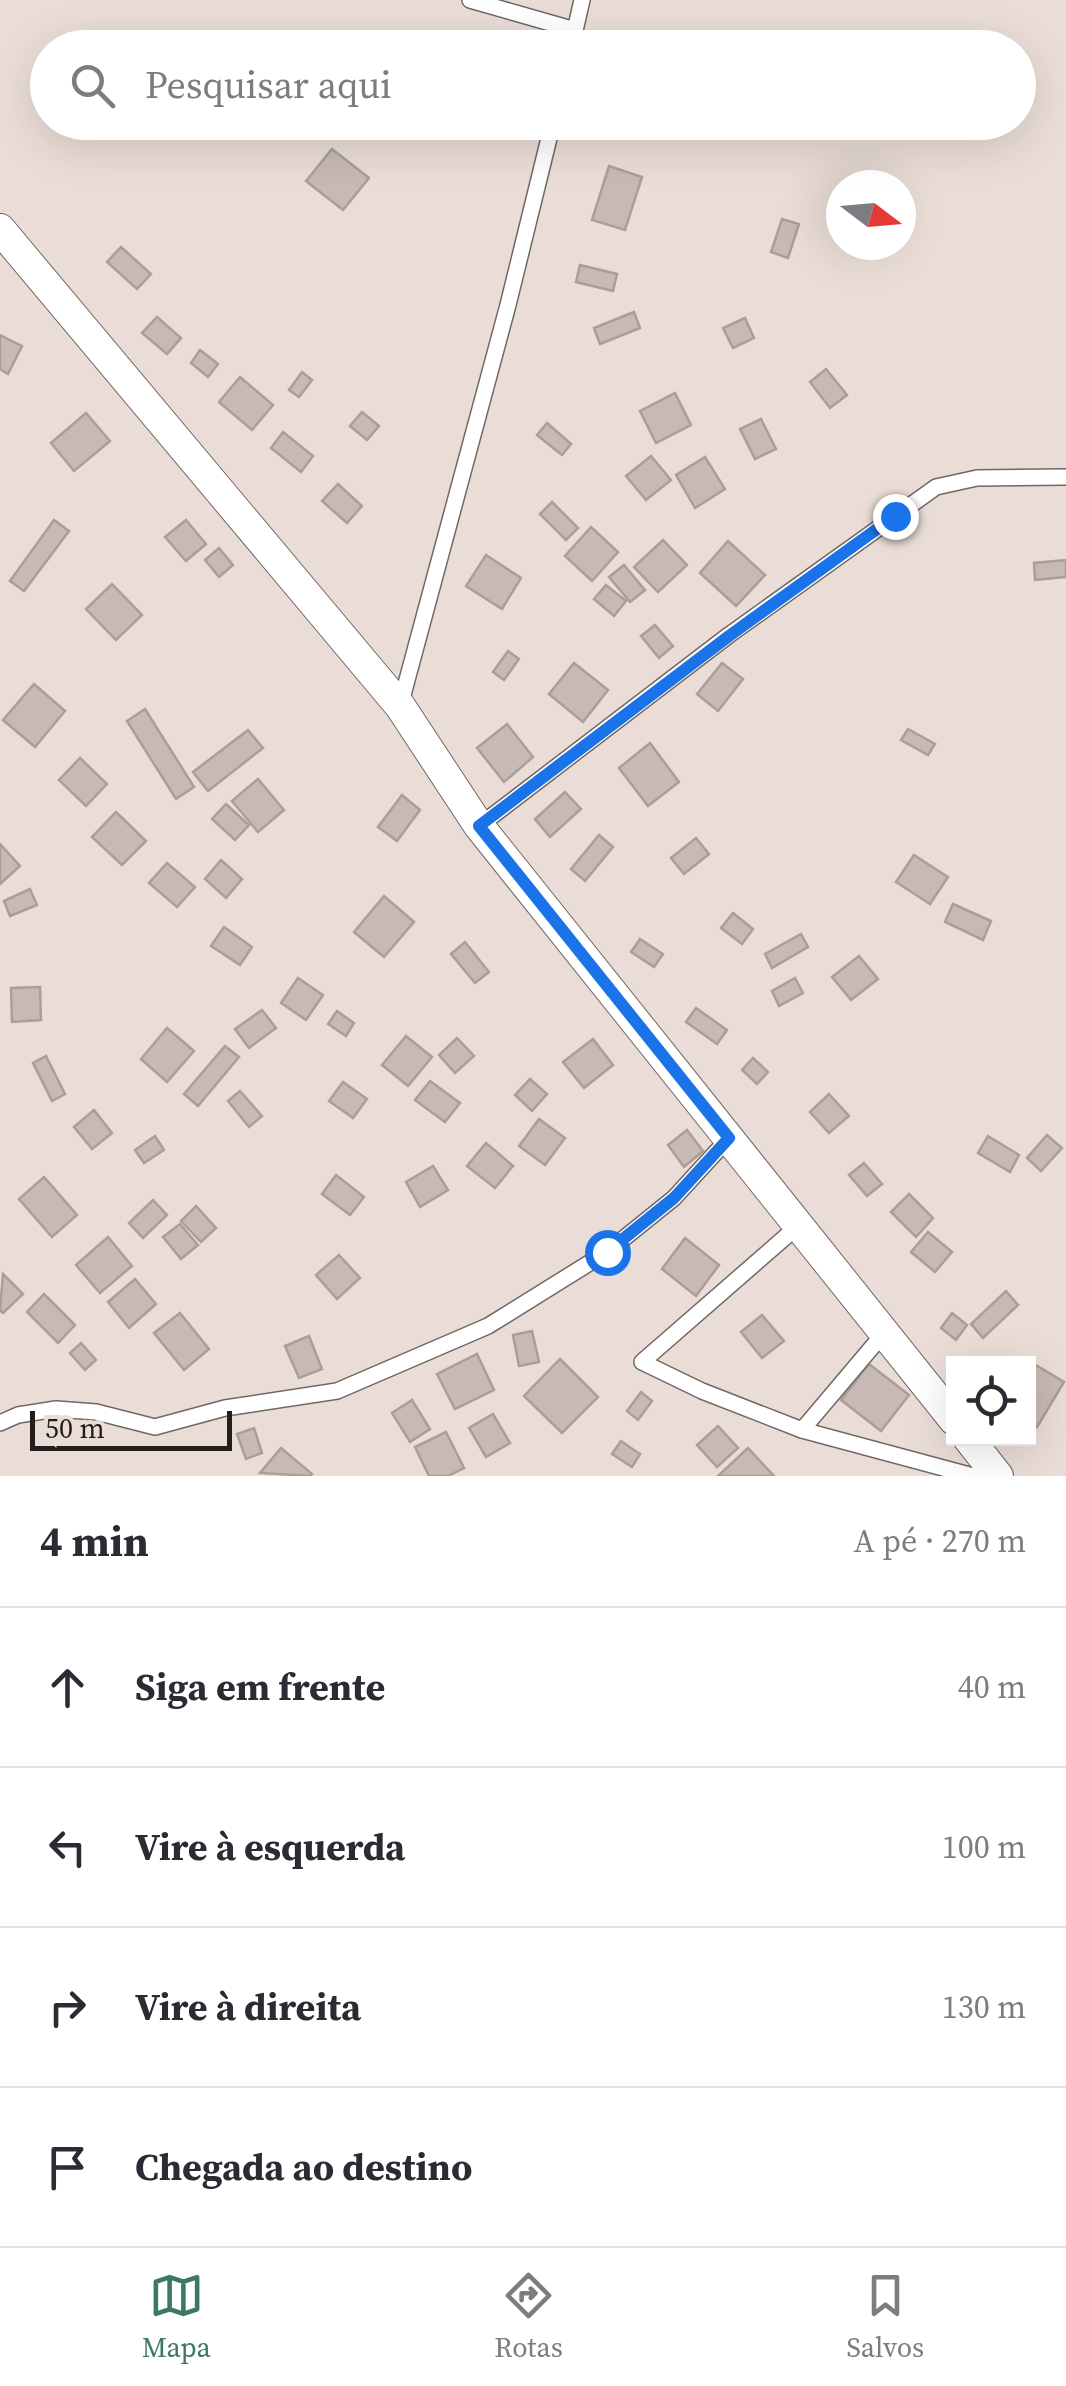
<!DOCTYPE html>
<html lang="pt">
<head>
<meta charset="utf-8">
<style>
	body { margin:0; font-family:"Source Serif 4",serif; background:#f2f2f3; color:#2b2b33 }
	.controls { position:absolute; right:30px; bottom:30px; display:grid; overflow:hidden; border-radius:0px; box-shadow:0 10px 40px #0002 }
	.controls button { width:90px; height:90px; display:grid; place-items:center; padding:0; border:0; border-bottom:2px solid #e1e1e2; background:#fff; color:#2b2b33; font:50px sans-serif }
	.compass { position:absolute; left:826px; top:170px; width:90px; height:90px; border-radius:50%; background:#fff; box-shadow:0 10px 40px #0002; rotate:106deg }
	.scale { position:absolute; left:30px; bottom:25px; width:202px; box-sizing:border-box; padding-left:10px; border:5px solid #231e1c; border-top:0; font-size:28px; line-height:35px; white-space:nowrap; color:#231e1c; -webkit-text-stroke:8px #eaddd7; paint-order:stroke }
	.stop { position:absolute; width:30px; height:30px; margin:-22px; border:8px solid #1a73e8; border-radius:50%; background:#fff }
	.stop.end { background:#1a73e8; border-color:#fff; box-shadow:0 2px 10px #0008 }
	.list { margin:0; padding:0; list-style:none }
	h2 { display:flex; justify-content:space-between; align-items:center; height:130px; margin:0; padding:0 40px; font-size:42px }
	h2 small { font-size:32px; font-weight:400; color:#7c7c81 }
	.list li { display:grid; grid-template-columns:65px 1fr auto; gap:30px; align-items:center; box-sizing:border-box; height:160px; padding:0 40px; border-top:2px solid #e1e1e2 }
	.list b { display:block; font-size:38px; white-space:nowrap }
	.list em { font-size:32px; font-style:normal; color:#7c7c81 }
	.icon { flex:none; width:55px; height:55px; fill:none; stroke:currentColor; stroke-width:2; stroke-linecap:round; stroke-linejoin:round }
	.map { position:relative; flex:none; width:1066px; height:1476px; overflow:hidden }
	.search { position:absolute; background:#fff; box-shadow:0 10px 40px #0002; left:30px; right:30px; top:30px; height:110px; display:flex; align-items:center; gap:25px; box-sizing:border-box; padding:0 35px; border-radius:55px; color:#7c7c81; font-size:38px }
	.sheet { height:770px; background:#fff }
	nav { display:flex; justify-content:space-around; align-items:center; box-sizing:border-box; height:140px; border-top:2px solid #e1e1e2; background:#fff; font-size:28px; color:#7c7c81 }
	nav a { display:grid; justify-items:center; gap:5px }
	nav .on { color:#3c7862 }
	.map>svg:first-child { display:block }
</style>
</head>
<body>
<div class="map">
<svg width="1066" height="1476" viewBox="0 0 1066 1476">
	<rect width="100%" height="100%" fill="#eaddd7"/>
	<g fill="#c7bab5" stroke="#aa9e98" stroke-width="2.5">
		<path d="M543,39L562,45L561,48H540Z"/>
		<path d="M332,149L369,178L343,210L306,181Z"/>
		<path d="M609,166L642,177L625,230L592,220Z"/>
		<path d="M782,219L799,224L788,258L771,252Z"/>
		<path d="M121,247L151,274L137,289L107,262Z"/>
		<path d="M580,265L617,274L613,291L576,282Z"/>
		<path d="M634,312L640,328L600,344L594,328Z"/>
		<path d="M157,317L181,338L167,354L142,333Z"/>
		<path d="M745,318L754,338L733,348L723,328Z"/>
		<path d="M0,335L22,346L8,374L0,369Z"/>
		<path d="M200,350L218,364L208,377L191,363Z"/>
		<path d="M826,369L847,395L830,408L810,382Z"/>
		<path d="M302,372L312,380L299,397L289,390Z"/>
		<path d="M240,377L273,405L252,430L219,402Z"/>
		<path d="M675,393L691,425L656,443L640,411Z"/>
		<path d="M362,412L379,426L367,440L350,426Z"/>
		<path d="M86,413L110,441L74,471L51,443Z"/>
		<path d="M761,419L776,449L755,459L740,429Z"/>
		<path d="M547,423L571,444L562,455L537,435Z"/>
		<path d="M283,432L313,456L301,472L271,448Z"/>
		<path d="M651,456L671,480L646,500L626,476Z"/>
		<path d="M705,457L725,489L695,508L676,475Z"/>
		<path d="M338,484L362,506L347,523L322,501Z"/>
		<path d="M552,502L578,528L566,540L540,514Z"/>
		<path d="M54,520L69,531L24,591L10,581Z"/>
		<path d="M186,520L206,544L186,561L165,537Z"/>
		<path d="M591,527L618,552L592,581L565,556Z"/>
		<path d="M663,540L687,565L658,592L634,567Z"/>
		<path d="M728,541L765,575L736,606L700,573Z"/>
		<path d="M219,548L233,565L219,577L205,560Z"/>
		<path d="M486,555L521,578L502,609L466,586Z"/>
		<path d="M1066,560V577L1035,580L1034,563Z"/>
		<path d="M624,565L645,590L630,602L609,577Z"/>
		<path d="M112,584L142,615L116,640L86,609Z"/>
		<path d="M606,585L626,601L614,616L594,599Z"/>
		<path d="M655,625L673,646L659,658L641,636Z"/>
		<path d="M508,651L519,659L504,680L493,672Z"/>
		<path d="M574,663L608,690L583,722L549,694Z"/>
		<path d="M722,663L743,679L718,711L697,694Z"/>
		<path d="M34,684L65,711L35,747L3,720Z"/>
		<path d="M145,709L194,787L176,799L127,721Z"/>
		<path d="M507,724L533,757L504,782L477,748Z"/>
		<path d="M908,729L935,744L928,755L901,740Z"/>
		<path d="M248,730L263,748L208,791L193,772Z"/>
		<path d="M650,743L679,782L648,806L619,768Z"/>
		<path d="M80,758L107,784L86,806L59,780Z"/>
		<path d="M258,779L284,810L258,832L232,801Z"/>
		<path d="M565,792L581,809L550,837L535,819Z"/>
		<path d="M402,795L420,810L397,841L378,827Z"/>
		<path d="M226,804L249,825L235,840L212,819Z"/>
		<path d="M116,812L146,841L122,865L92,837Z"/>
		<path d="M599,835L613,847L585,881L571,869Z"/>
		<path d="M696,838L709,854L684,874L671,858Z"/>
		<path d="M0,844L20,866L0,884Z"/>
		<path d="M914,855L948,877L930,904L896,882Z"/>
		<path d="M221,860L242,879L226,898L205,879Z"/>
		<path d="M167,863L195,887L177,907L149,883Z"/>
		<path d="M30,889L37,905L10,916L4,901Z"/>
		<path d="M384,896L414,922L384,957L354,932Z"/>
		<path d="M953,904L991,921L983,940L945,922Z"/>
		<path d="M733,913L753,929L742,944L721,928Z"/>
		<path d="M224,927L252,947L240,965L211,946Z"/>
		<path d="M801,934L808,947L772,968L765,954Z"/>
		<path d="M640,939L663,954L654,967L631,952Z"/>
		<path d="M465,942L489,972L475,983L451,954Z"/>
		<path d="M859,956L878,979L851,1000L832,977Z"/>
		<path d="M298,978L323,995L306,1020L281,1003Z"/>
		<path d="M795,978L803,993L779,1006L772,991Z"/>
		<path d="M40,987L41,1020L12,1022L11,988Z"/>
		<path d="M696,1008L727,1030L717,1044L686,1022Z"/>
		<path d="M262,1010L276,1028L249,1048L235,1029Z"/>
		<path d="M337,1011L354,1023L346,1036L328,1024Z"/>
		<path d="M167,1028L194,1051L167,1082L141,1059Z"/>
		<path d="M406,1036L432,1057L408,1086L382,1065Z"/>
		<path d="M457,1038L474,1056L455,1073L439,1055Z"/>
		<path d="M593,1039L613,1065L584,1088L563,1062Z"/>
		<path d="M225,1046L239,1057L198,1106L184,1094Z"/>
		<path d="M46,1056L65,1094L52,1101L33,1063Z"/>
		<path d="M753,1058L768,1072L757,1084L742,1070Z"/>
		<path d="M530,1079L547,1094L532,1111L515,1095Z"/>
		<path d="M430,1081L460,1103L445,1122L415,1100Z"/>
		<path d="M343,1082L367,1099L353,1118L329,1101Z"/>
		<path d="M240,1091L262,1116L249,1127L228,1101Z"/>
		<path d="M829,1094L849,1116L829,1133L810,1112Z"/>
		<path d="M94,1110L112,1133L92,1149L74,1127Z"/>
		<path d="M539,1119L565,1138L545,1165L519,1146Z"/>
		<path d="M687,1130L703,1151L684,1167L668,1145Z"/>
		<path d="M1047,1135L1062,1148L1041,1171L1027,1158Z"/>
		<path d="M155,1136L164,1150L144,1163L135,1150Z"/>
		<path d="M988,1136L1019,1155L1010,1172L978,1153Z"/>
		<path d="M486,1143L513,1166L495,1188L467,1166Z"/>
		<path d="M864,1163L882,1184L867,1196L849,1175Z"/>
		<path d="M433,1166L448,1190L420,1207L406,1182Z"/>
		<path d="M336,1175L364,1197L350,1215L322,1194Z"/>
		<path d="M44,1177L77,1215L52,1237L19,1199Z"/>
		<path d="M909,1194L933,1218L916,1237L891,1212Z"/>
		<path d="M153,1200L167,1215L143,1238L129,1223Z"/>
		<path d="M196,1206L216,1228L201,1242L181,1221Z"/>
		<path d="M180,1224L198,1245L181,1259L163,1237Z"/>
		<path d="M928,1232L952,1252L935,1272L911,1252Z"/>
		<path d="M108,1237L132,1266L100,1293L76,1265Z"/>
		<path d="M685,1238L719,1265L696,1296L662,1269Z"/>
		<path d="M339,1255L360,1278L337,1299L316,1275Z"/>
		<path d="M3,1274L23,1294L3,1313L0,1310Z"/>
		<path d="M135,1279L156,1304L129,1328L108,1302Z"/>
		<path d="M1006,1291L1018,1305L983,1338L971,1324Z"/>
		<path d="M44,1294L75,1325L58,1343L27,1312Z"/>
		<path d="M180,1313L209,1349L184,1370L154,1333Z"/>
		<path d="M952,1313L967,1325L956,1340L941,1328Z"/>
		<path d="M762,1315L784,1341L762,1358L741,1332Z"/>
		<path d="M532,1331L539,1362L519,1366L513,1335Z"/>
		<path d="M309,1336L322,1369L299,1378L285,1346Z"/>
		<path d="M81,1343L96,1360L85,1370L70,1353Z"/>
		<path d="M477,1354L494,1390L455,1409L437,1374Z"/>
		<path d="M560,1359L598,1397L562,1433L524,1396Z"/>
		<path d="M869,1364L909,1395L881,1431L841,1400Z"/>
		<path d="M1034,1364L1064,1382L1037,1427L1028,1422V1372Z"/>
		<path d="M641,1392L652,1401L638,1420L627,1411Z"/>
		<path d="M412,1400L430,1429L410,1442L392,1413Z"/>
		<path d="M493,1414L510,1443L486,1457L469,1428Z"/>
		<path d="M718,1426L738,1448L717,1467L697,1445Z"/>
		<path d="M254,1428L262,1453L246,1459L237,1434Z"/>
		<path d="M446,1432L464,1468L448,1476H429L415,1447Z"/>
		<path d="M621,1441L640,1454L632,1467L612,1454Z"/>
		<path d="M281,1448L312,1474L310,1476L260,1473Z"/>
		<path d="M748,1448L774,1476H718Z"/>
	</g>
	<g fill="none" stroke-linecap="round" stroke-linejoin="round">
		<g stroke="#726762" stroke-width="18">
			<g id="service">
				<path d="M470,0L575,30"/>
				<path d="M571,48L582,0"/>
				<path d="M400,706L508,305L553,122"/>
				<path d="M479,826L729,635L936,487L977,478L1066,477"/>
				<path d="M798,1226L642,1362L702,1391L802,1430L973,1476"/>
				<path d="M0,1423L18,1415L56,1409L96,1412L155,1427L225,1408L337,1391L488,1326L607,1252L674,1198L729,1138"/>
				<path d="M802,1430L884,1333"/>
			</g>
		</g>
		<g stroke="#726762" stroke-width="32">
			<g id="minor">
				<path d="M0,229L400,706L479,826L954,1420"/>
				<path d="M968,1438L998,1476"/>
			</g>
		</g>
		<use href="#service" stroke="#fff" stroke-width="15"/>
		<use href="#minor" stroke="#fff" stroke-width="30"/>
	</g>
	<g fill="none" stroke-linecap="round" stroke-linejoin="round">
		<path stroke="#1a73e8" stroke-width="12" d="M607,1252L674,1198L729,1138L479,826L729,636L895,516"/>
	</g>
</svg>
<div class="controls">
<button><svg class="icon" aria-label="locate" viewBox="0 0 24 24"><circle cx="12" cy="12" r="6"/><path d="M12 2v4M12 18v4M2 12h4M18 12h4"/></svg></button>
</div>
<svg class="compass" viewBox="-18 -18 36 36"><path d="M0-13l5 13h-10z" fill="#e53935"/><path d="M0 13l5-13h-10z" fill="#7c7c81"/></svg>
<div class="scale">50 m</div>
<div class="stop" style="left:607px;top:1252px"></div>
<div class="stop end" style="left:895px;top:516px"></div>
<div class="search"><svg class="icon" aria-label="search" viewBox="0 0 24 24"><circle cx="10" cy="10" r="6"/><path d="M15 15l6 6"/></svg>Pesquisar aqui</div>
</div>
<section class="sheet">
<h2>4 min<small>A pé · 270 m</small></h2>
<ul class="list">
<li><svg class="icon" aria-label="ahead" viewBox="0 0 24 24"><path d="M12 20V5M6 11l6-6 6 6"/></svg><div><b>Siga em frente</b></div><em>40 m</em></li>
<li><svg class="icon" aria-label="left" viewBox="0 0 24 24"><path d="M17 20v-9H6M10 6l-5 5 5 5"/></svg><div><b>Vire à esquerda</b></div><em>100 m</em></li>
<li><svg class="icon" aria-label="right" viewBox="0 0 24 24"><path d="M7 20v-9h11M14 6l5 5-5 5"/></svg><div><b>Vire à direita</b></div><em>130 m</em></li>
<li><svg class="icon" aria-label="arrive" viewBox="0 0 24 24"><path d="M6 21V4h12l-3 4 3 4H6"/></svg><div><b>Chegada ao destino</b></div></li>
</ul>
</section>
<nav>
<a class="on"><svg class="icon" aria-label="map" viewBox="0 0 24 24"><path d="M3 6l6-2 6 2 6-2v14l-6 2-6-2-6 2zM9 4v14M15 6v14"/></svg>Mapa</a>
<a><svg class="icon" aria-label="directions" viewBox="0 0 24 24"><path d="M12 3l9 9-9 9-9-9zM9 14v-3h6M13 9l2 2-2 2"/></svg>Rotas</a>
<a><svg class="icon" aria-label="saved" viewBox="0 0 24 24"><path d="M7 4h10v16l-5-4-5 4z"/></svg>Salvos</a>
</nav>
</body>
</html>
